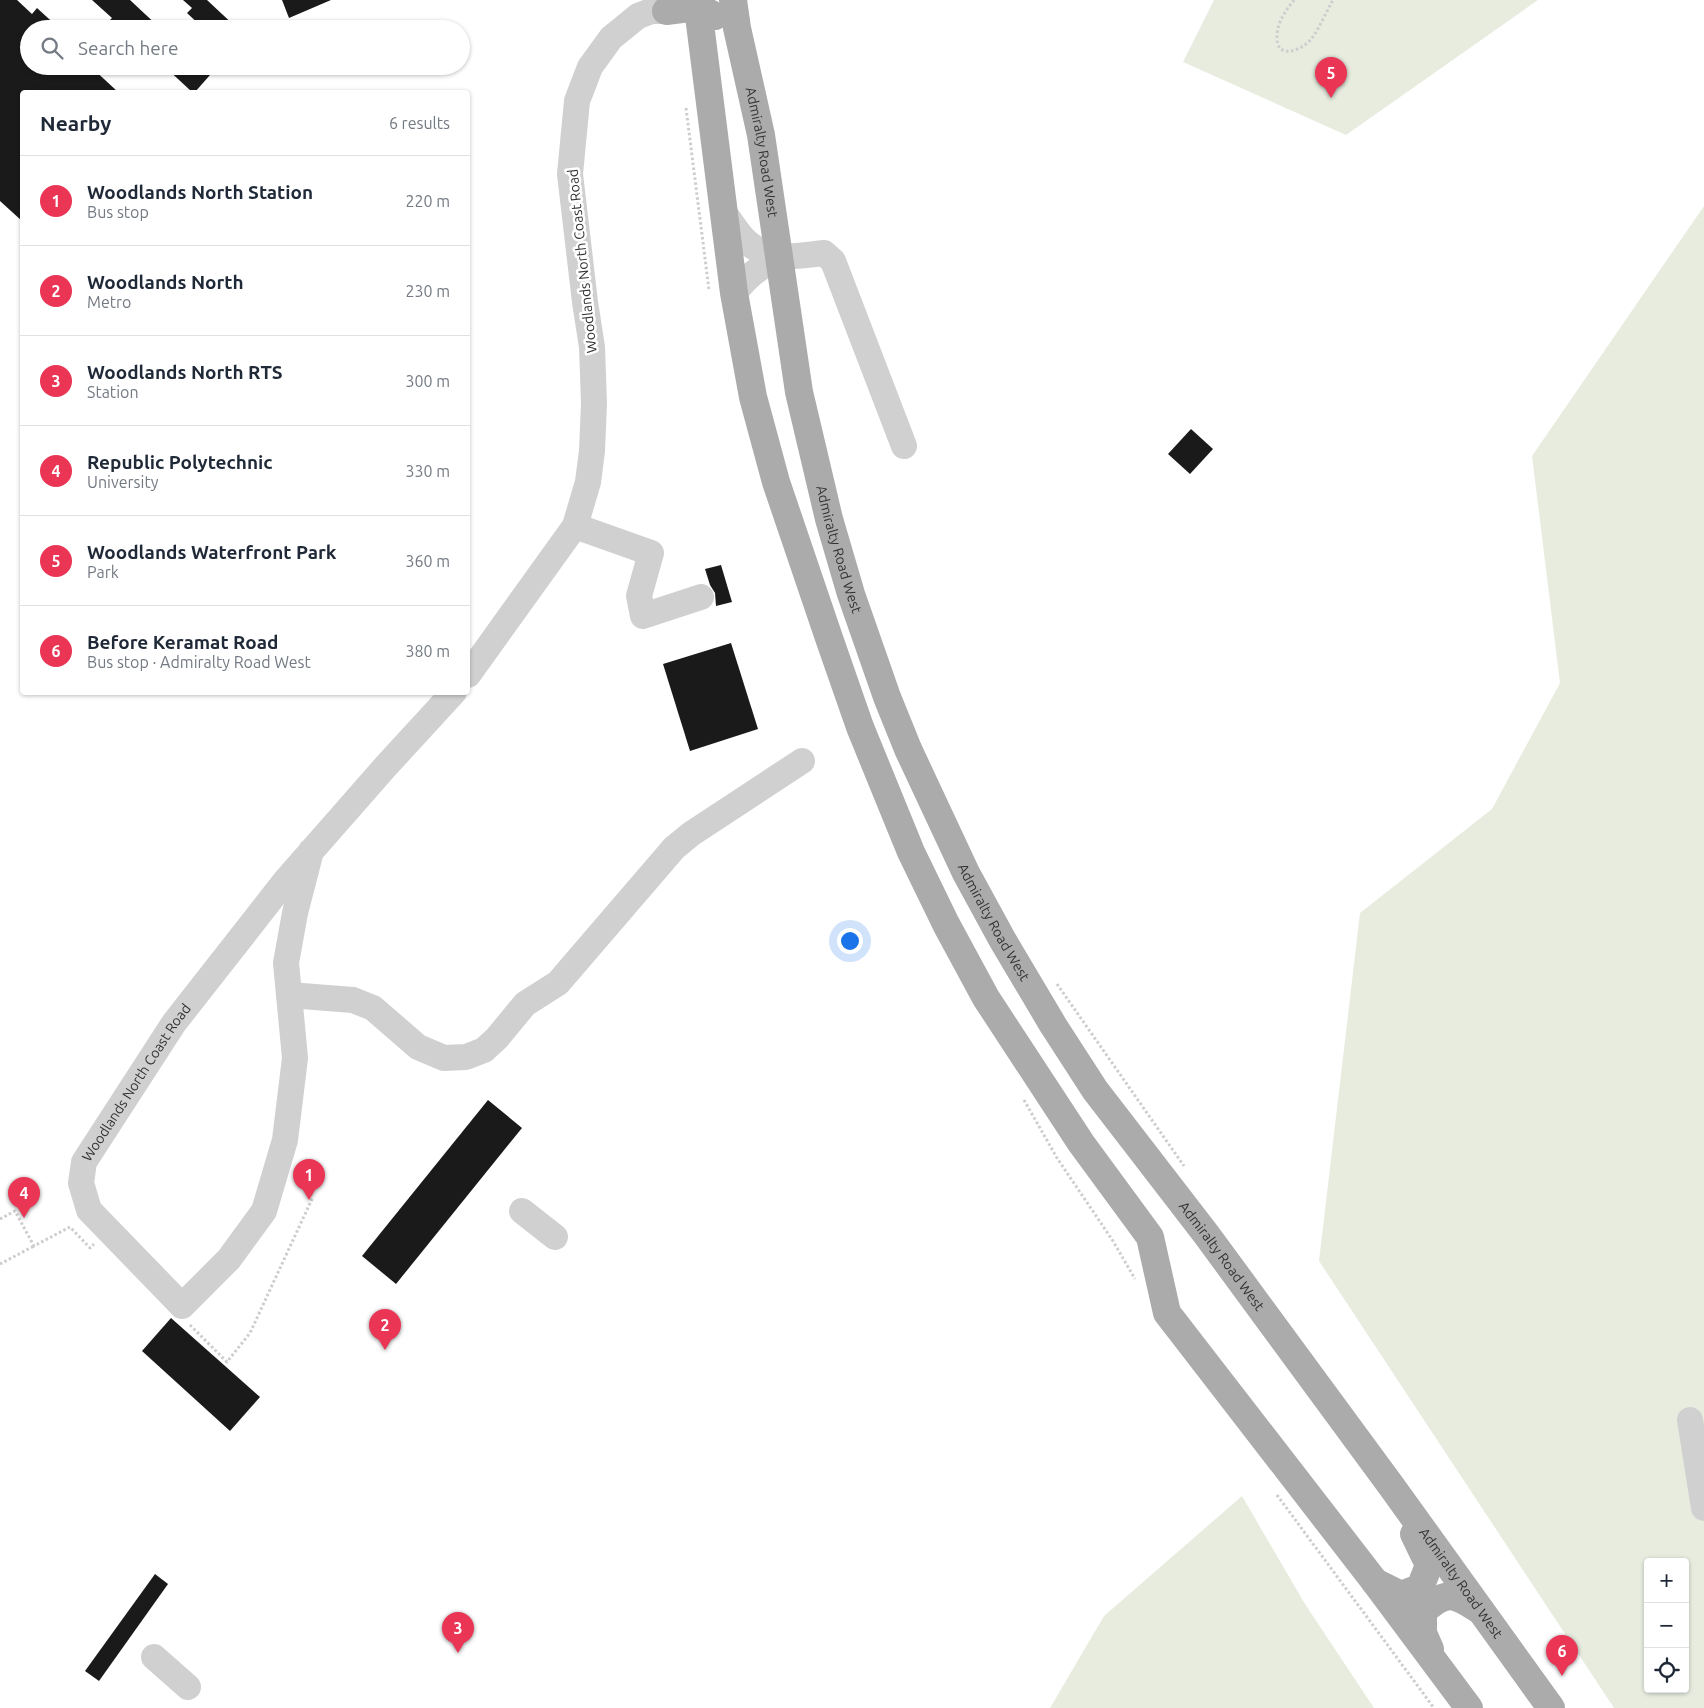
<!DOCTYPE html>
<html lang="en">
<head>
<meta charset="utf-8">
<style>
	body { margin:0; font-family:Ubuntu,sans-serif; background:#f6f6f7; color:#1f2937 }
	.controls { position:absolute; right:15px; bottom:15px; display:grid; overflow:hidden; border-radius:5px; box-shadow:0 1px 4px #0004 }
	.controls button { width:45px; height:45px; display:grid; place-items:center; padding:0; border:0; border-bottom:1px solid #e0e1e3; background:#fff; color:#1f2937; font:25px sans-serif }
	.you { position:absolute; left:849px; top:940px; width:18px; height:18px; margin:-12px; border:4px solid #fff; border-radius:50%; background:#1a73e8; box-shadow:0 0 0 8px #1a73e833 }
	.badge { display:grid; place-items:center; width:32px; height:32px; border-radius:50%; background:#ea3555; color:#fff; font-size:16px; font-weight:700 }
	.pin { position:absolute; translate:-50% -41px; filter:drop-shadow(0 1px 2px #0008) }
	.pin::after { content:''; position:absolute; top:26px; width:18px; height:15px; background:inherit; clip-path:polygon(0 0,100% 0,50% 100%) }
	.list { margin:0; padding:0; list-style:none }
	h2 { display:flex; justify-content:space-between; align-items:center; height:65px; margin:0; padding:0 20px; font-size:21px }
	h2 small { font-size:16px; font-weight:400; color:#747a83 }
	.list li { display:grid; grid-template-columns:32px 1fr auto; gap:15px; align-items:center; box-sizing:border-box; height:90px; padding:0 20px; border-top:1px solid #e0e1e3 }
	.list b { display:block; font-size:19px; white-space:nowrap }
	.list p { margin:0; font-size:16px; white-space:nowrap; color:#747a83 }
	.list em { font-size:16px; font-style:normal; color:#747a83 }
	.icon { flex:none; width:28px; height:28px; fill:none; stroke:currentColor; stroke-width:2; stroke-linecap:round; stroke-linejoin:round }
	.map { position:relative; flex:none; width:1704px; height:1708px; overflow:hidden }
	.search { position:absolute; background:#fff; box-shadow:0 1px 4px #0004; left:20px; top:20px; width:450px; height:55px; display:flex; align-items:center; gap:12px; box-sizing:border-box; padding:0 18px; border-radius:28px; color:#747a83; font-size:19px }
	.panel { position:absolute; background:#fff; box-shadow:0 1px 4px #0004; left:20px; top:90px; width:450px; height:605px; border-radius:5px }
	.map>svg:first-child { display:block }
</style>
</head>
<body>
<div class="map">
<svg width="1704" height="1708" viewBox="0 0 1704 1708">
	<rect width="100%" height="100%" fill="#fff"/>
	<g fill="#e7ecdf" fill-rule="evenodd">
		<path d="M1214,0H1538L1346,135L1183,62Z"/>
		<path d="M1704,206V1708H1614L1319,1261L1360,913L1492,809L1560,683L1532,456ZM1648,1562H1685V1689H1648Z"/>
		<path d="M1242,1496L1305,1604L1374,1708H1050L1104,1616Z"/>
	</g>
	<g fill="#1a1a1a">
		<path d="M0,0H17L32,14L37,8L60,29H29V66H90L118,92H22V221L0,201Z"/>
		<path d="M92,0H130L161,29H118L109,21L112,18Z"/>
		<path d="M183,0H207L238,29H204L187,13L192,8Z"/>
		<path d="M282,0H331L289,18Z"/>
		<path d="M164,66H218L195,92H192Z"/>
		<path d="M1191,429L1213,449L1190,474L1168,454Z"/>
		<path d="M721,565L732,602L716,606L715,593L710,585L705,569Z"/>
		<path d="M731,643L758,729L690,751L663,664Z"/>
		<path d="M488,1100L522,1128L396,1284L362,1256Z"/>
		<path d="M171,1318L260,1397L230,1431L142,1351Z"/>
		<path d="M155,1574L168,1584L99,1681L85,1671Z"/>
	</g>
	<g fill="none" stroke-linecap="round" stroke-linejoin="round">
		<g stroke="#cdcdcd" stroke-width="3" stroke-dasharray="2.5 2.5" stroke-linecap="butt">
			<path d="M1294,0C1286,10 1278,21 1277,35C1275,61 1302,51 1312,38C1320,27 1326,12 1333,0"/>
			<path d="M686,108L709,290"/>
			<path d="M1057,984L1184,1166"/>
			<path d="M1024,1100L1057,1158L1113,1241L1135,1279"/>
			<path d="M0,1219L15,1211L34,1246L70,1227L90,1248L94,1244"/>
			<path d="M0,1264L34,1246"/>
			<path d="M190,1325L227,1362L250,1333L312,1199"/>
			<path d="M1277,1495L1434,1708"/>
		</g>
		<g stroke="#d0d0d0" stroke-width="26">
			<path d="M725,214C732,223 738,234 747,242C771,263 795,256 824,253L833,261L904,446"/>
			<path d="M734,293C749,275 758,268 779,257"/>
			<path d="M575,526L651,553L639,596L643,616L701,597"/>
			<path d="M468,675L575,526L588,482L592,451L594,403L592,347L585,302L570,174L577,101L590,67L611,38L638,16L651,11H666"/>
			<path id="s1" d="M311,851L295,913L286,963L295,1058L285,1140L264,1211L229,1259L182,1306L89,1210L81,1183L84,1162L174,1023L286,880L386,766L454,692"/>
			<path d="M289,995L353,1000L373,1008L418,1047L444,1058L466,1057L484,1050L497,1038L525,1004L558,983L674,848L691,834L802,761"/>
			<path d="M522,1211L555,1237"/>
			<path d="M1690,1420L1704,1508"/>
			<path d="M154,1657L188,1687"/>
		</g>
		<g stroke="#ababab" stroke-width="28">
			<path d="M697,0L734,293L753,397L776,482L829,638L860,727L911,852L946,924L986,998L1081,1143L1150,1237L1167,1313L1375,1582L1469,1708"/>
			<path id="s2" d="M733,0L737,28L761,135L799,392L829,519L851,594L887,697L908,749L966,873L1002,939L1053,1025L1095,1090L1206,1234L1392,1487L1551,1708"/>
			<path d="M666,11L698,7L715,16"/>
			<path d="M1375,1582L1401,1595L1420,1588L1429,1565L1414,1534"/>
			<path d="M1430,1649L1423,1633V1611C1449,1589 1454,1594 1481,1611"/>
		</g>
	</g>
	<g text-anchor="middle" stroke-width="5" stroke-linejoin="round" paint-order="stroke">
		<g font-size="14" fill="#333" stroke="#fff">
			<text dy="5" stroke="none"><textPath href="#s2" startOffset="155">Admiralty Road West</textPath></text>
			<text transform="translate(582 261) rotate(-96)" y="5">Woodlands North Coast Road</text>
			<text dy="5" stroke="none"><textPath href="#s2" startOffset="560">Admiralty Road West</textPath></text>
			<text dy="5" stroke="none"><textPath href="#s2" startOffset="965">Admiralty Road West</textPath></text>
			<text dy="5" stroke="none"><textPath href="#s1" startOffset="771">Woodlands North Coast Road</textPath></text>
			<text dy="5" stroke="none"><textPath href="#s2" startOffset="1370">Admiralty Road West</textPath></text>
			<text dy="5" stroke="none"><textPath href="#s2" startOffset="1775">Admiralty Road West</textPath></text>
		</g>
	</g>
</svg>
<div class="controls">
<button>+</button>
<button>−</button>
<button><svg class="icon" aria-label="locate" viewBox="0 0 24 24"><circle cx="12" cy="12" r="6"/><path d="M12 2v4M12 18v4M2 12h4M18 12h4"/></svg></button>
</div>
<div class="you"></div>
<div class="pin badge" style="left:309px;top:1200px">1</div>
<div class="pin badge" style="left:385px;top:1350px">2</div>
<div class="pin badge" style="left:458px;top:1653px">3</div>
<div class="pin badge" style="left:24px;top:1218px">4</div>
<div class="pin badge" style="left:1331px;top:98px">5</div>
<div class="pin badge" style="left:1562px;top:1676px">6</div>
<div class="search"><svg class="icon" aria-label="search" viewBox="0 0 24 24"><circle cx="10" cy="10" r="6"/><path d="M15 15l6 6"/></svg>Search here</div>
<section class="panel">
<h2>Nearby<small>6 results</small></h2>
<ul class="list">
<li><span class="badge">1</span><div><b>Woodlands North Station</b><p>Bus stop</p></div><em>220 m</em></li>
<li><span class="badge">2</span><div><b>Woodlands North</b><p>Metro</p></div><em>230 m</em></li>
<li><span class="badge">3</span><div><b>Woodlands North RTS</b><p>Station</p></div><em>300 m</em></li>
<li><span class="badge">4</span><div><b>Republic Polytechnic</b><p>University</p></div><em>330 m</em></li>
<li><span class="badge">5</span><div><b>Woodlands Waterfront Park</b><p>Park</p></div><em>360 m</em></li>
<li><span class="badge">6</span><div><b>Before Keramat Road</b><p>Bus stop · Admiralty Road West</p></div><em>380 m</em></li>
</ul>
</section>
</div>
</body>
</html>
